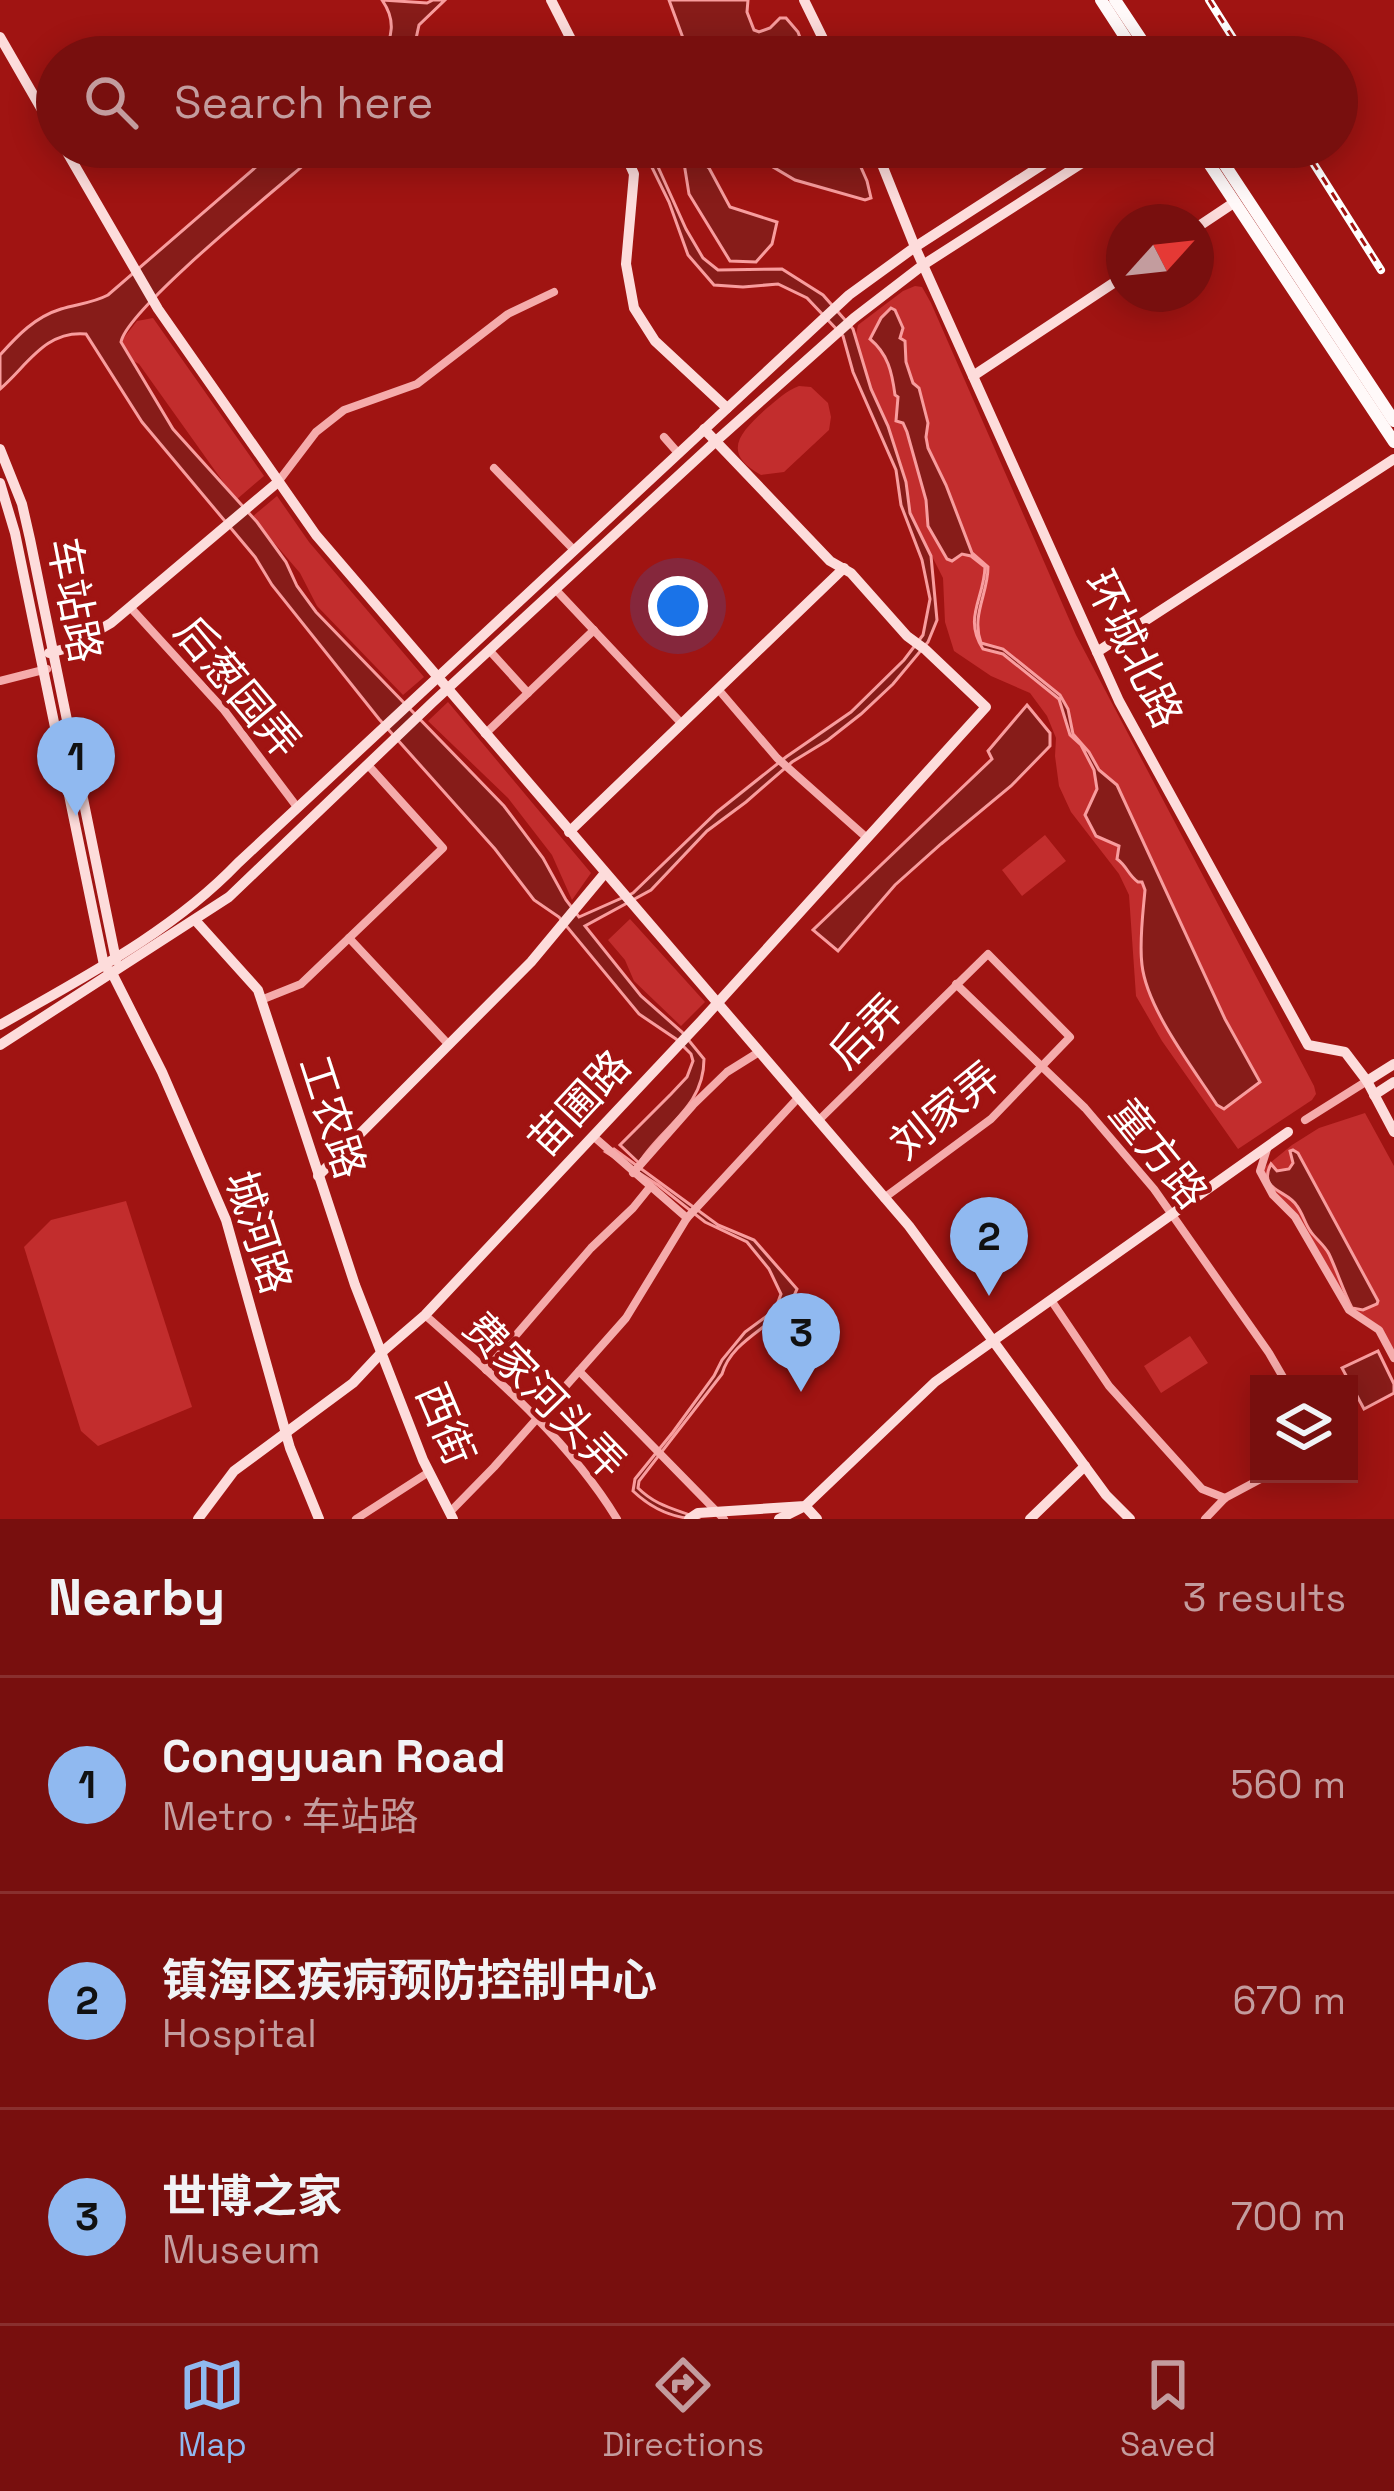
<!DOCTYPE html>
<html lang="en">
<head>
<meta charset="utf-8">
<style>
	body { margin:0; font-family:"Space Grotesk","Noto Sans SC",sans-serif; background:#7d1817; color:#f1f3f6 }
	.controls { position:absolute; right:36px; bottom:36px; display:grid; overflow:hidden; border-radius:0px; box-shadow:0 6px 30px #0003 }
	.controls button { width:108px; height:108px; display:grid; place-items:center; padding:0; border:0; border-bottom:3px solid #892f2e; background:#780f0e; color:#f1f3f6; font:60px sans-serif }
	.compass { position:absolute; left:1106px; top:204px; width:108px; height:108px; border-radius:50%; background:#780f0e; box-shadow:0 6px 30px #0003; rotate:63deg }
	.you { position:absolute; left:678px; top:606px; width:42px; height:42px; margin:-30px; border:9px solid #fff; border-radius:50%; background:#1a73e8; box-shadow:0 0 0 18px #1a73e833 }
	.badge { display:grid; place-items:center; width:78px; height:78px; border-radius:50%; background:#90b9f0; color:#111; font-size:39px; font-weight:700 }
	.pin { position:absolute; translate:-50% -99px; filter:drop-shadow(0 3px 6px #0008) }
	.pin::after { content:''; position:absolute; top:63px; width:42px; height:36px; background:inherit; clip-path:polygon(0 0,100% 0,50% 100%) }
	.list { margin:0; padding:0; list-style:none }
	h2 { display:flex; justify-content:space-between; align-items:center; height:156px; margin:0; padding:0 48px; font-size:51px }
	h2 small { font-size:39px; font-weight:400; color:#c39c9e }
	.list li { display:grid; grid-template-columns:78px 1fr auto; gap:36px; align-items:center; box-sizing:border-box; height:216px; padding:0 48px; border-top:3px solid #892f2e }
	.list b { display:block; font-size:45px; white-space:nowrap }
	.list p { margin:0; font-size:39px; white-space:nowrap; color:#c39c9e }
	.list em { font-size:39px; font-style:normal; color:#c39c9e }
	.icon { flex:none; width:66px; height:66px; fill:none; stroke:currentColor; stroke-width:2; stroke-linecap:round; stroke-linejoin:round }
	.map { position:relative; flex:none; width:1394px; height:1519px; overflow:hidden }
	.search { position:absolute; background:#780f0e; box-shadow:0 6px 30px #0003; left:36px; right:36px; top:36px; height:132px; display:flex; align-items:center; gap:30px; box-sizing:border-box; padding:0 42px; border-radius:66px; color:#c39c9e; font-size:45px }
	.sheet { height:804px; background:#780f0e }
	nav { display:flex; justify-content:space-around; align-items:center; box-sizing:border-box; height:168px; border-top:3px solid #892f2e; background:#780f0e; font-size:33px; color:#c39c9e }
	nav a { display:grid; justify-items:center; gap:6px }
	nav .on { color:#90b9f0 }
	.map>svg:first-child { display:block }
</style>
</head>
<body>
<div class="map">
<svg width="1394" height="1519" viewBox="0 0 1394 1519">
	<rect width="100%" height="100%" fill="#a01412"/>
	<g fill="#c22d2d">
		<path d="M915,286L922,287L931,303L1076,635L1314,1086L1316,1094L1312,1100L1238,1149L1162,1041L1136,996L1129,895L1119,874L1071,812L1059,786L1055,756L1056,738L1047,716L1030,693L991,676L954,651L945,622L943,578L910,513L906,482L888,426L871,389L856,335L858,325L903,291Z"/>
		<path d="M153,318L264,476L236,500L139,364L124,356L119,344L137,321Z"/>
		<path d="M799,386L811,387L828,403L831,417L829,430L784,472L761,475C719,452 742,431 767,408C778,399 786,391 799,386Z"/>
		<path d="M277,496L309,542L424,677L403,695L317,606L300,573L252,517Z"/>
		<path d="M448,702L591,873L572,900L552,855L508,798L428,721Z"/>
		<path d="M1045,835L1066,861L1022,896L1002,870Z"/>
		<path d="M630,919L705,1002L681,1026L634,981L625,960L608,940Z"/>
		<path d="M1365,1113L1394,1166V1358L1379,1330L1349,1310L1295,1217L1273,1195L1260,1171L1292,1145L1319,1128Z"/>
		<path d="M126,1201L192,1407L98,1446L81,1431L24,1247L51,1220Z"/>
		<path d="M1190,1336L1208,1363L1161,1393L1144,1366Z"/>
	</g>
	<g fill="#871c19" stroke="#f89d9e" stroke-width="3">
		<path d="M382,0L427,3L433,0H445L419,25L412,57H381C393,37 396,20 382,0Z"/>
		<path d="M669,0H748L747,12L754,30L759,32L770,28L780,18H786L798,32L807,57H690Z"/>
		<path d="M279,147H325C290,178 127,308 121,342L173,429L257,522L286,562L297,586L316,612L504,806L543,858L566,900L579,917L633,893L717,812L786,757L851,712L904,660L923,635L930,599L922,560L901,505L896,470L853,372L843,336L807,298L778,284L743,287L714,285L688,255L669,202L642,147H649L686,229L703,258L718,270L782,269L823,295L853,329L871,389L888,426L906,482L910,513L931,556L937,620L928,642L893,684L861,714L828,740L792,762L746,802L707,831L651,890L585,926L641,996L682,1032L704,1059C704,1108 662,1126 639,1163L620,1145L671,1094L687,1077L693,1061L691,1054L676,1039L639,1014L559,917L534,900L495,849L379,719L272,585L255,557L142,422L86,334C45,330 27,366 0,389V355C18,335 35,317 61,309C77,304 93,303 108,295Z"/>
		<path d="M675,147H689L691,153L709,168L730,207L777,222L772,244L756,262L730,261L689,194L684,163Z"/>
		<path d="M739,147H852L867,181L871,198L865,200L795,180Z"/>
		<path d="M891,308L895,310L903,328L900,338L905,341L906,362L913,383L919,388L928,423L926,437L928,448L946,485L972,553L988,567C988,594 971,615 981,643L1003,649L1060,695L1068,709L1073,734L1089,752L1099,770L1117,785L1225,1019L1260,1082L1224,1109L1217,1105C1193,1068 1147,1009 1142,965C1139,942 1143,913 1145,890L1142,882H1138C1128,875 1127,866 1117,859L1119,846L1096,836L1085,815L1097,789L1094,770L1081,745L1070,735L1059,699L1003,654L983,649C963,618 984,599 985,567L971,556L962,554L952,561L947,559L928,526L926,500L907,432L903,423L896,421L898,397L895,395C892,372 888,354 870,339L881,318Z"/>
		<path d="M1027,705L1050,733V746L1011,786L941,844L895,885L838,951L813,930L992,759L988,751Z"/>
		<path d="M614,1149L718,1225L754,1240L797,1289C784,1325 733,1335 722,1374L639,1481L638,1488C657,1507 677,1509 700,1519C673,1519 652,1509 633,1491L635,1479L673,1432L714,1376L722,1360L745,1332L775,1310L781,1294L769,1269L747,1242L705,1222L658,1185L606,1152Z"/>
		<path d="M1293,1150L1298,1153L1378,1301L1377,1304L1363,1310L1352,1308C1343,1290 1337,1271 1329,1254C1325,1246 1316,1239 1311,1232C1305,1224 1303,1214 1297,1206C1288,1190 1257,1191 1271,1164L1277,1171L1289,1169L1293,1163L1290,1151Z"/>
		<path d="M1378,1351L1394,1384V1393L1364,1409L1342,1368Z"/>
	</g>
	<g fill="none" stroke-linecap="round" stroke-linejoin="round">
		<g stroke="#f5abab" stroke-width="8">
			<path d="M664,437L678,453"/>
			<path d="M494,468L574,550"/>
			<path d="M278,482L316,432L344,410L417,384L508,314L554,292"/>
			<path d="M556,590L682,724"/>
			<path d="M130,607L224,710L297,807"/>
			<path d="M489,650L528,693"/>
			<path d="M0,681L47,669"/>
			<path d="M718,689L777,758L867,838"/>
			<path d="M485,734L594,630"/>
			<path d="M349,938L449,1045"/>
			<path d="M956,984L1085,1108L1154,1189L1269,1353L1287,1384"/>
			<path d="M261,1000L301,984L443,848L368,765"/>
			<path d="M1305,1120L1367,1081"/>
			<path d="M818,1121L988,954L1070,1037L991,1119L884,1198"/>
			<path d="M593,1136L687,1218"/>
			<path d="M1267,1149L1260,1171L1273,1195L1295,1217L1349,1310L1379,1330L1394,1358"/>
			<path d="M633,1173L693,1105L727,1072L759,1052"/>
			<path d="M1051,1300L1109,1386L1202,1489L1225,1498"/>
			<path d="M425,1315C494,1376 569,1440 617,1519"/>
			<path d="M486,1370L591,1248L633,1208L650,1187"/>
			<path d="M579,1371L724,1519"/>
			<path d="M450,1512L494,1467L626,1318L687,1218L798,1098"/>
			<path d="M356,1519L429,1472"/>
			<path d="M1205,1519L1225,1498L1270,1474"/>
		</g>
		<g stroke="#fddcdb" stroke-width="10">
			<path d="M551,0L580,57"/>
			<path d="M804,0L832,57"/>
			<path d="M0,37L57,136"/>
			<path d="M64,147L158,309L316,535L909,1226L1106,1495L1130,1519"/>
			<path d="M622,147L634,174L626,264L634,308L655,341L727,408"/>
			<path d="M875,147L915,247L1119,701L1308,1045L1345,1052L1367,1081L1394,1132"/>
			<path d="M1196,228L1235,202"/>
			<path d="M973,376L1124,276"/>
			<path d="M0,449L22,504L30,539L116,960"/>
			<path d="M0,483L15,533L104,965L113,975L162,1072L226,1220L290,1448L319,1519"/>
			<path d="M1097,652L1394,459"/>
			<path d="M49,653L68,648L111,623L278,482"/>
			<path d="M569,832L844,568"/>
			<path d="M195,920L258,990L355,1285L423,1460L453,1519"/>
			<path d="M0,1025C82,978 172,932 238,863L849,295L915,247L1070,147"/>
			<path d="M0,1045L229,897L433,702L716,441L854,318L923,265L1107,147"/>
			<path d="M1367,1081L1394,1064"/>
			<path d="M1374,1095L1394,1082"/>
			<path d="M318,1176L531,962L605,873"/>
			<path d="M198,1519L234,1471L353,1383L382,1352L425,1315L704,1018L986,707L926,650L907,636L851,573L830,561L704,429"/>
			<path d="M689,1519L698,1513L805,1506L935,1382L1288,1132"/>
			<path d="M779,1519L805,1506L817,1519"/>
			<path d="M1030,1519L1085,1466"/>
		</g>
		<g stroke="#fff9f9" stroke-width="12">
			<path d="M1101,0L1138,57"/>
			<path d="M1115,0L1153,57"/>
			<path d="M1198,147L1394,442"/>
			<path d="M1213,147L1394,421"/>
		</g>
		<g stroke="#fff" stroke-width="8">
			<g id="rail">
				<path d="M1209,0L1245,57"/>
				<path d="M1303,147L1381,270"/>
			</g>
		</g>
		<use href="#rail" stroke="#a01412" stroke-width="3" stroke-dasharray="9" stroke-linecap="butt"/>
	</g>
	<g text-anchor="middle" stroke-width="9" stroke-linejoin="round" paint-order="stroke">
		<g font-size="42" fill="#fff" stroke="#a01412">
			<text transform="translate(75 600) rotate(79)" y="15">车站路</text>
			<text transform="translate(1134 649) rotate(64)" y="15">环城北路</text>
			<text transform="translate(238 687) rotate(50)" y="15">后葱园弄</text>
			<text transform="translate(866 1031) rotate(-45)" y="15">后弄</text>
			<text transform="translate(579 1103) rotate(-47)" y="15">苗圃路</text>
			<text transform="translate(945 1110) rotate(-39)" y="15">刘家弄</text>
			<text transform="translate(333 1117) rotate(72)" y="15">工农路</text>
			<text transform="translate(1159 1153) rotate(51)" y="15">童方路</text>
			<text transform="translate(259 1232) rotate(72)" y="15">城河路</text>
			<text transform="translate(545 1395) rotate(46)" y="15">费家河头弄</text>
			<text transform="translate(446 1424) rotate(67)" y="15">西街</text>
		</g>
	</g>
</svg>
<div class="controls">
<button><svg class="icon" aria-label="layers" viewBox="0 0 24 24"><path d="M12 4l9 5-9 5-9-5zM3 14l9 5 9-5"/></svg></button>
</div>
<svg class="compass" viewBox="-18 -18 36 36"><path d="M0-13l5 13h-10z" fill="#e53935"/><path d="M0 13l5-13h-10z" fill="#c39c9e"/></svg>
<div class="you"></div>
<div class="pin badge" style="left:76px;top:816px">1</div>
<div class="pin badge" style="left:989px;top:1296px">2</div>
<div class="pin badge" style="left:801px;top:1392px">3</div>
<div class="search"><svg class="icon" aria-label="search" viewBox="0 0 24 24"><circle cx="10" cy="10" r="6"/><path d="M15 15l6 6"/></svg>Search here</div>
</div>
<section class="sheet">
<h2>Nearby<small>3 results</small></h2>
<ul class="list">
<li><span class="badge">1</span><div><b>Congyuan Road</b><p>Metro · 车站路</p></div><em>560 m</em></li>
<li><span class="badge">2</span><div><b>镇海区疾病预防控制中心</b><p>Hospital</p></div><em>670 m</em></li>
<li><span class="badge">3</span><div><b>世博之家</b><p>Museum</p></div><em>700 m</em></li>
</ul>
</section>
<nav>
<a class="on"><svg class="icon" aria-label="map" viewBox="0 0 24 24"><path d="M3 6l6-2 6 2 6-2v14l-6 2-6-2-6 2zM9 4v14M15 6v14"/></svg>Map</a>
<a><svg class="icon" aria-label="directions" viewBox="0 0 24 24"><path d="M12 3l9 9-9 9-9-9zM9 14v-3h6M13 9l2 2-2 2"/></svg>Directions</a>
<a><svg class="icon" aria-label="saved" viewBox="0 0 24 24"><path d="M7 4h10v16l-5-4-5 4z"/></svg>Saved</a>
</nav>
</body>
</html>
